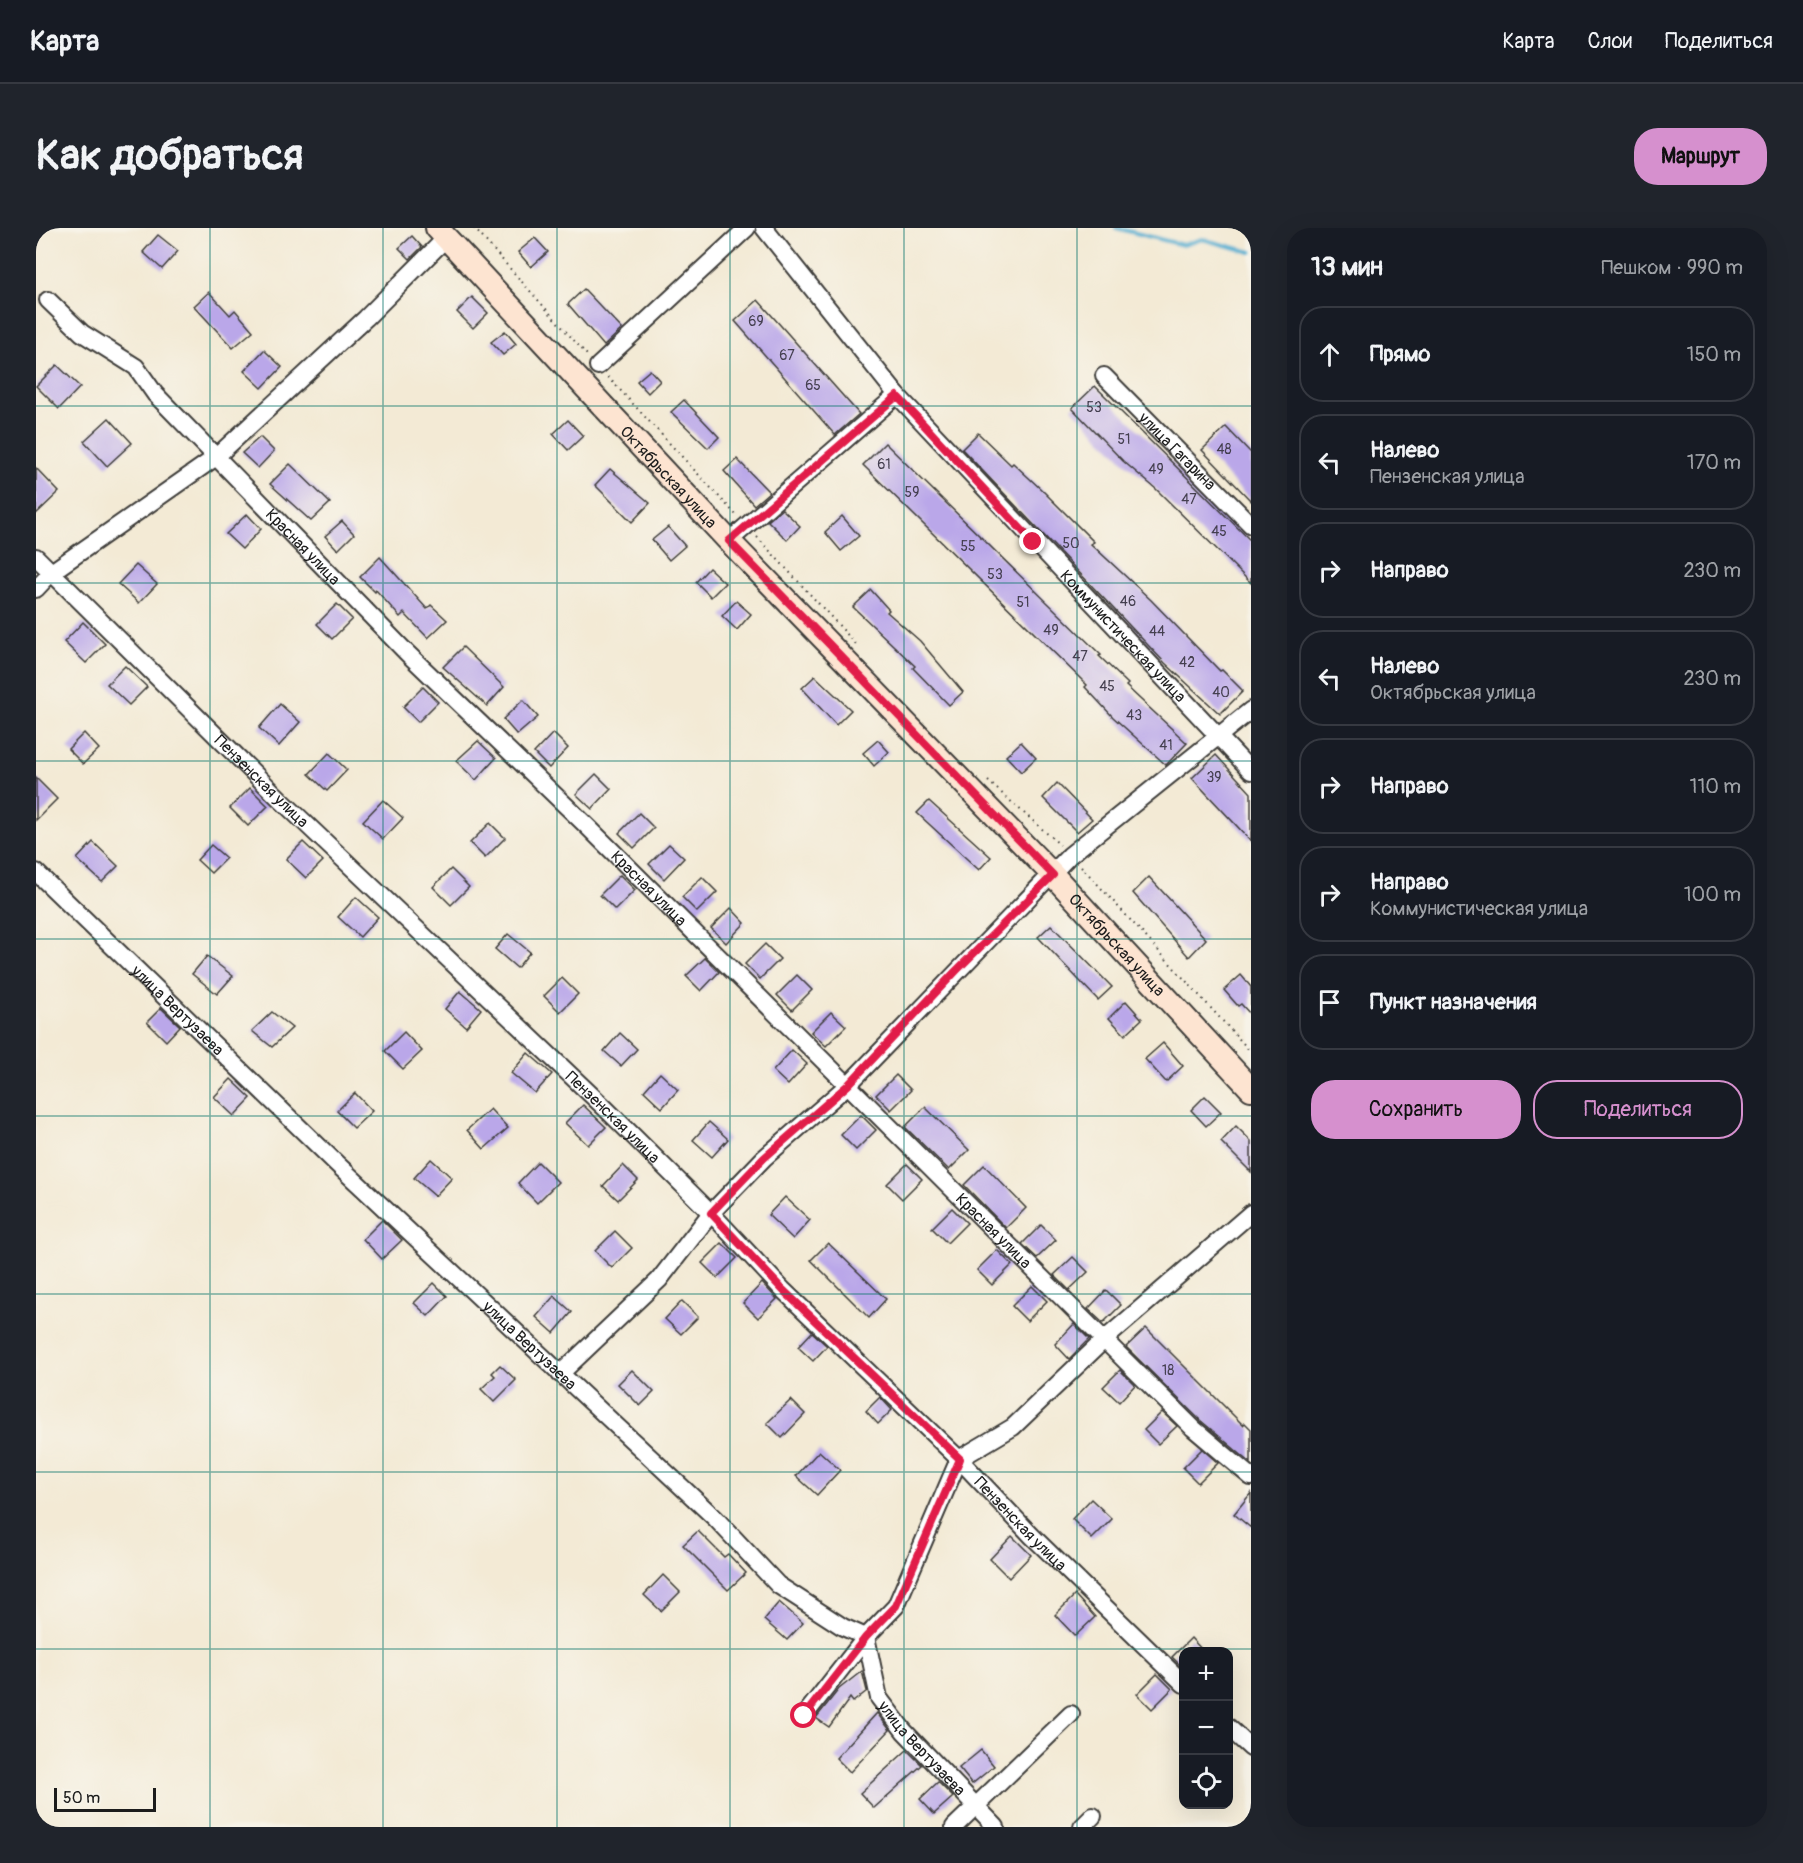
<!DOCTYPE html>
<html lang="ru">
<head>
<meta charset="utf-8">
<style>
	body { margin:0; font-family:Pangolin,sans-serif; background:#20242c; color:#f1f3f6 }
	.controls { position:absolute; right:18px; bottom:18px; display:grid; overflow:hidden; border-radius:12px; box-shadow:0 6px 24px #0002 }
	.controls button { width:54px; height:54px; display:grid; place-items:center; padding:0; border:0; border-bottom:2px solid #363941; background:#171b24; color:#f1f3f6; font:30px sans-serif }
	.scale { position:absolute; left:18px; bottom:15px; width:102px; box-sizing:border-box; padding-left:6px; border:3px solid #1c1c1c; border-top:0; font-size:16px; line-height:21px; white-space:nowrap; color:#1c1c1c; -webkit-text-stroke:4px #f7f3e8; paint-order:stroke }
	.stop { position:absolute; width:18px; height:18px; margin:-14px; border:4px solid #e11d48; border-radius:50%; background:#fff }
	.stop.end { background:#e11d48; border-color:#fff; box-shadow:0 2px 6px #0008 }
	.list { margin:0; padding:0; list-style:none }
	h2 { display:flex; justify-content:space-between; align-items:center; height:78px; margin:0; padding:0 24px; font-size:26px }
	h2 small { font-size:20px; font-weight:400; color:#9ea1a6 }
	.list li { display:grid; grid-template-columns:39px 1fr auto; gap:18px; align-items:center; box-sizing:border-box; height:96px; margin:0 12px 12px; padding:0 12px; border:2px solid #363941; border-radius:24px }
	.list b { display:block; font-size:22px; white-space:nowrap }
	.list p { margin:0; font-size:20px; white-space:nowrap; color:#9ea1a6 }
	.list em { font-size:20px; font-style:normal; color:#9ea1a6 }
	.actions { display:flex; gap:12px; padding:18px 24px }
	.actions a { flex:1; padding:14px 0; border:2px solid #d690ce; border-radius:24px; text-align:center; font-size:21px; color:#d690ce }
	.actions .main { background:#d690ce; color:#111 }
	.icon { flex:none; width:33px; height:33px; fill:none; stroke:currentColor; stroke-width:2; stroke-linecap:round; stroke-linejoin:round }
	.map { position:relative; flex:none; width:1215px; height:1599px; overflow:hidden; border-radius:24px }
	header { display:flex; align-items:center; gap:36px; box-sizing:border-box; height:84px; padding:0 30px; background:#171b24; border-bottom:2px solid #363941 }
	header strong { font-size:28px }
	nav { display:flex; gap:33px; margin-inline-start:auto; font-size:21px }
	.intro { display:flex; align-items:center; justify-content:space-between; box-sizing:border-box; height:144px; padding:0 36px }
	h1 { margin:0; font-size:42px }
	.button { padding:15px 27px; border-radius:24px; background:#d690ce; color:#111; font-size:21px; font-weight:700 }
	main { display:flex; gap:36px; padding:0 36px }
	aside { flex:1; background:#171b24; border-radius:24px; box-shadow:0 6px 24px #0002 }
	.map>svg:first-child { display:block }
</style>
</head>
<body>
<header>
<strong>Карта</strong>
<nav><a>Карта</a><a>Слои</a><a>Поделиться</a></nav>
</header>
<div class="intro"><h1>Как добраться</h1><a class="button">Маршрут</a></div>
<main>
<div class="map">
<svg width="1215" height="1599" viewBox="0 0 1215 1599">
	<rect width="100%" height="100%" fill="#f7f3e8"/>
	<filter id="ink" filterUnits="userSpaceOnUse"><feTurbulence type="fractalNoise" baseFrequency=".0167" numOctaves="2"/><feDisplacementMap in="SourceGraphic" scale="12" xChannelSelector="R" yChannelSelector="G"/><feConvolveMatrix kernelMatrix="1 2 1 2 8 2 1 2 1" color-interpolation-filters="sRGB"/></filter>
	<filter id="wash" filterUnits="userSpaceOnUse"><feTurbulence type="fractalNoise" baseFrequency=".008" numOctaves="4" result="noise"/><feDisplacementMap in="SourceGraphic" scale="24" xChannelSelector="R" yChannelSelector="G"/><feGaussianBlur stdDeviation="1.35" result="paint"/><feColorMatrix in="noise" values="0 0 0 0 0 0 0 0 0 0 0 0 0 0 0 0 0 1.4 0 .05"/><feComposite in="paint" operator="in"/></filter>
	<g filter="url(#wash)">
		<rect width="100%" height="100%" fill="#f3ead5"/>
		<g fill="none" stroke-linecap="round" stroke-linejoin="round">
			<path stroke="#53aed1" stroke-width="4" d="M1080,0L1147,17L1166,11L1215,24"/>
		</g>
		<g id="blocks">
			<g fill="#baa7e9">
				<path d="M122,7L142,23L126,41L107,24Z"/>
				<path d="M376,8L386,19L374,31L363,20Z"/>
				<path d="M499,10L512,24L495,39L482,24Z"/>
				<path d="M548,61L586,101L568,118L532,76Z"/>
				<path d="M173,64L194,87L199,82L217,103L197,120L158,78Z"/>
				<path d="M436,69L452,85L437,100L421,84Z"/>
				<path d="M722,72L823,186L799,207L699,93Z"/>
				<path d="M469,103L480,116L467,127L455,114Z"/>
				<path d="M228,122L246,139L226,160L208,143Z"/>
				<path d="M21,137L44,159L23,181L0,158Z"/>
				<path d="M614,142L624,153L612,165L601,153Z"/>
				<path d="M1059,158L1215,313V355L1120,261L1087,233L1036,180Z"/>
				<path d="M648,172L683,209L672,220L635,184Z"/>
				<path d="M73,190L96,215L71,238L48,213Z"/>
				<path d="M532,192L547,208L532,222L517,206Z"/>
				<path d="M1190,199L1215,225V273L1166,222Z"/>
				<path d="M942,205L975,237L977,235L1007,263L1058,314L1055,316L1115,372L1184,443L1186,442L1207,463L1184,486L1129,435L926,221Z"/>
				<path d="M224,209L238,223L222,240L206,225Z"/>
				<path d="M849,215L1065,427L1063,428L1092,456L1090,458L1151,515L1130,537L1077,489L1049,459L1051,457L827,237Z"/>
				<path d="M701,231L733,264L718,277L688,243Z"/>
				<path d="M254,236L294,275L275,293L234,256Z"/>
				<path d="M0,240L23,264L0,286Z"/>
				<path d="M574,241L614,275L596,294L559,257Z"/>
				<path d="M746,281L764,298L751,312L732,293Z"/>
				<path d="M211,286L225,301L206,321L190,306Z"/>
				<path d="M806,288L823,308L805,323L789,304Z"/>
				<path d="M306,293L318,306L302,322L289,308Z"/>
				<path d="M632,299L649,318L633,332L616,312Z"/>
				<path d="M344,329L391,381L395,377L411,392L392,410L368,385L364,389L340,362L339,364L324,349Z"/>
				<path d="M100,337L121,356L103,375L82,356Z"/>
				<path d="M673,340L689,355L675,369L660,354Z"/>
				<path d="M835,362L853,382L851,384L884,413L927,464L913,477L877,440L879,438L817,379Z"/>
				<path d="M700,373L715,386L701,402L686,388Z"/>
				<path d="M301,376L316,391L296,411L281,396Z"/>
				<path d="M47,394L69,416L50,435L28,414Z"/>
				<path d="M427,419L468,459L451,478L407,439Z"/>
				<path d="M89,438L111,459L93,477L71,456Z"/>
				<path d="M779,448L815,482L800,497L766,460Z"/>
				<path d="M387,459L402,474L382,494L367,479Z"/>
				<path d="M487,472L502,489L481,507L467,491Z"/>
				<path d="M244,476L264,494L243,518L223,500Z"/>
				<path d="M48,505L63,521L47,536L32,521Z"/>
				<path d="M517,505L532,520L513,540L498,525Z"/>
				<path d="M842,512L853,524L838,538L827,525Z"/>
				<path d="M442,513L460,530L440,552L420,533Z"/>
				<path d="M985,514L1000,530L985,544L970,528Z"/>
				<path d="M293,525L311,542L291,563L273,546Z"/>
				<path d="M1180,527L1215,565V613L1156,550Z"/>
				<path d="M560,546L575,561L556,581L540,566Z"/>
				<path d="M0,550L21,571L0,592Z"/>
				<path d="M1021,555L1056,591L1041,604L1007,570Z"/>
				<path d="M214,560L232,578L212,598L194,580Z"/>
				<path d="M347,572L367,590L347,611L327,593Z"/>
				<path d="M893,573L955,629L943,642L881,585Z"/>
				<path d="M603,585L618,600L598,620L583,605Z"/>
				<path d="M454,595L469,610L449,630L434,615Z"/>
				<path d="M57,614L82,638L66,654L41,631Z"/>
				<path d="M267,614L287,633L270,650L250,631Z"/>
				<path d="M633,616L648,630L628,651L613,636Z"/>
				<path d="M175,617L190,630L175,645L161,632Z"/>
				<path d="M415,641L433,659L415,677L397,659Z"/>
				<path d="M584,647L599,662L579,682L564,667Z"/>
				<path d="M666,649L681,664L661,684L646,669Z"/>
				<path d="M1113,649L1170,711L1153,729L1097,665Z"/>
				<path d="M320,669L342,689L324,709L302,689Z"/>
				<path d="M695,680L709,695L690,715L675,700Z"/>
				<path d="M1015,697L1076,759L1062,772L1002,709Z"/>
				<path d="M472,706L494,724L481,740L459,721Z"/>
				<path d="M729,716L744,731L724,751L709,736Z"/>
				<path d="M171,728L197,748L181,766L156,746Z"/>
				<path d="M669,730L683,744L665,763L650,748Z"/>
				<path d="M761,747L776,762L756,782L741,767Z"/>
				<path d="M1205,747L1215,759V787L1205,776L1202,778L1188,762Z"/>
				<path d="M526,750L542,766L524,784L508,768Z"/>
				<path d="M424,763L445,781L430,799L409,781Z"/>
				<path d="M1090,773L1106,791L1089,807L1073,790Z"/>
				<path d="M125,780L144,798L130,813L111,794Z"/>
				<path d="M236,784L256,800L236,819L216,803Z"/>
				<path d="M795,784L810,798L790,818L775,804Z"/>
				<path d="M368,804L386,823L367,841L349,823Z"/>
				<path d="M584,805L601,821L585,838L568,823Z"/>
				<path d="M1127,815L1147,838L1130,854L1109,831Z"/>
				<path d="M756,822L771,836L752,857L737,843Z"/>
				<path d="M492,825L516,846L499,865L475,845Z"/>
				<path d="M624,845L642,862L626,880L608,863Z"/>
				<path d="M860,847L875,862L855,882L840,867Z"/>
				<path d="M195,851L215,870L198,888L178,869Z"/>
				<path d="M319,865L336,883L318,900L301,883Z"/>
				<path d="M1169,868L1185,884L1170,898L1155,882Z"/>
				<path d="M547,877L570,899L552,917L529,895Z"/>
				<path d="M889,879L933,922L913,942L869,899Z"/>
				<path d="M454,881L472,900L448,921L431,902Z"/>
				<path d="M825,887L840,902L820,922L805,907Z"/>
				<path d="M673,894L692,911L676,929L657,912Z"/>
				<path d="M1200,898L1215,913V944L1185,914Z"/>
				<path d="M395,931L416,950L399,968L378,950Z"/>
				<path d="M502,934L522,954L501,975L482,955Z"/>
				<path d="M871,936L886,951L866,971L851,956Z"/>
				<path d="M587,937L602,952L582,972L567,958Z"/>
				<path d="M948,937L990,980L970,1000L928,957Z"/>
				<path d="M749,969L774,992L757,1011L732,987Z"/>
				<path d="M916,980L931,995L911,1015L896,1000Z"/>
				<path d="M346,992L366,1012L346,1031L327,1011Z"/>
				<path d="M1005,997L1020,1012L1001,1030L986,1016Z"/>
				<path d="M579,1003L596,1020L576,1040L559,1023Z"/>
				<path d="M686,1015L701,1030L681,1050L666,1035Z"/>
				<path d="M792,1015L850,1071L833,1090L775,1032Z"/>
				<path d="M961,1022L976,1037L956,1057L941,1042Z"/>
				<path d="M1037,1029L1052,1044L1033,1062L1018,1047Z"/>
				<path d="M398,1055L411,1068L392,1088L378,1075Z"/>
				<path d="M726,1055L741,1071L722,1090L707,1075Z"/>
				<path d="M996,1058L1011,1073L991,1093L976,1078Z"/>
				<path d="M1070,1062L1085,1077L1067,1095L1052,1081Z"/>
				<path d="M518,1068L536,1084L518,1105L500,1089Z"/>
				<path d="M646,1073L662,1089L645,1106L629,1091Z"/>
				<path d="M1038,1096L1053,1111L1033,1131L1019,1116Z"/>
				<path d="M1110,1100L1207,1197L1209,1195L1215,1201V1235L1164,1192L1090,1119Z"/>
				<path d="M776,1104L791,1118L777,1133L762,1119Z"/>
				<path d="M464,1137L480,1152L458,1174L445,1161L459,1148L456,1145Z"/>
				<path d="M596,1142L618,1164L604,1178L582,1156Z"/>
				<path d="M1084,1142L1099,1157L1083,1174L1067,1159Z"/>
				<path d="M844,1169L856,1182L842,1196L830,1183Z"/>
				<path d="M755,1172L769,1186L746,1210L731,1195Z"/>
				<path d="M1126,1184L1141,1198L1122,1216L1108,1202Z"/>
				<path d="M1166,1221L1182,1235L1162,1255L1147,1240Z"/>
				<path d="M783,1223L804,1242L781,1267L760,1248Z"/>
				<path d="M1215,1265V1300L1198,1286Z"/>
				<path d="M1055,1271L1076,1291L1056,1311L1036,1291Z"/>
				<path d="M662,1303L688,1329L692,1326L710,1345L692,1362L647,1317Z"/>
				<path d="M976,1308L995,1327L973,1350L954,1331Z"/>
				<path d="M627,1347L644,1364L625,1383L608,1367Z"/>
				<path d="M1039,1367L1059,1389L1039,1408L1019,1387Z"/>
				<path d="M743,1374L767,1395L751,1412L728,1392Z"/>
				<path d="M1155,1410L1168,1424H1148V1441L1136,1429Z"/>
				<path d="M826,1443L831,1463L817,1474L814,1470L793,1499L780,1490L803,1461Z"/>
				<path d="M1121,1446L1136,1461L1116,1481L1101,1466Z"/>
				<path d="M841,1485L854,1502L814,1544L800,1530Z"/>
				<path d="M871,1522L886,1537L838,1580L824,1565Z"/>
				<path d="M945,1522L958,1538L936,1556L923,1540Z"/>
				<path d="M902,1554L917,1569L898,1586L884,1571Z"/>
			</g>
		</g>
	</g>
	<g filter="url(#ink)">
		<use href="#blocks" fill-opacity="0" stroke="#3c3b38" stroke-width="1.5"/>
		<g fill="none" stroke-linecap="round" stroke-linejoin="round">
			<g stroke="#3c3b38" stroke-width="20">
				<g id="minor">
					<path id="s1" d="M728,0L861,167L1215,543"/>
					<path id="s2" d="M12,72L46,105L100,139L119,166L371,425L551,598L1157,1200L1215,1249"/>
					<path d="M562,138L711,0"/>
					<path id="s3" d="M1068,148L1215,297"/>
					<path d="M693,313L861,167"/>
					<path id="s4" d="M0,329L246,573L569,880L675,985L747,1062L923,1231L996,1308L1148,1456"/>
					<path d="M0,361L17,343L180,229L330,90L410,10"/>
					<path id="s5" d="M0,644L301,936L680,1291L742,1357L807,1399L830,1409L843,1470L868,1503L960,1599"/>
					<path d="M524,1146L623,1052L675,985L728,930L812,857L1034,627L1215,482"/>
					<path d="M768,1488L830,1409L860,1378L923,1231L977,1199L1068,1112L1215,985"/>
					<path d="M1192,1499L1215,1520"/>
					<path d="M918,1599L1035,1486"/>
					<path d="M1046,1599L1057,1588"/>
				</g>
			</g>
			<g stroke="#3c3b38" stroke-width="26">
				<g id="secondary">
					<path id="s6" d="M401,0L693,313L1017,647L1215,861"/>
				</g>
			</g>
			<g stroke="#3c3b38" stroke-width="2" stroke-dasharray="1.5 4.5" stroke-linecap="butt">
				<path d="M438,0L551,127"/>
				<path d="M572,149L701,288"/>
				<path d="M721,309L821,417"/>
				<path d="M952,553L1024,617"/>
				<path d="M1045,638L1215,824"/>
			</g>
			<use href="#minor" stroke="#fff" stroke-width="16"/>
			<use href="#secondary" stroke="#fde4d1" stroke-width="22"/>
		</g>
	</g>
	<g fill="none" stroke-linecap="round" stroke-linejoin="round" filter="url(#ink)">
		<path stroke="#e11d48" stroke-width="8" d="M768,1488L830,1409L860,1378L924,1231L747,1062L675,985L728,930L812,857L920,743L1017,647L693,313L861,168L997,314"/>
	</g>
	<path fill="none" stroke="#0f766e" stroke-width="1.5" stroke-opacity="0.55" d="M174,0V1599M347,0V1599M521,0V1599M694,0V1599M868,0V1599M1041,0V1599M0,178H1215M0,355H1215M0,533H1215M0,711H1215M0,888H1215M0,1066H1215M0,1244H1215M0,1421H1215"/>
	<g text-anchor="middle" stroke-width="4.5" stroke-linejoin="round" paint-order="stroke">
		<g font-size="14" fill="#443f4f">
			<text x="720" y="98">69</text>
			<text x="751" y="132">67</text>
			<text x="777" y="162">65</text>
			<text x="1058" y="184">53</text>
			<text x="1088" y="216">51</text>
			<text x="1188" y="226">48</text>
			<text x="848" y="241">61</text>
			<text x="1120" y="246">49</text>
			<text x="876" y="269">59</text>
			<text x="1153" y="276">47</text>
			<text x="1183" y="308">45</text>
			<text x="1035" y="320">50</text>
			<text x="932" y="323">55</text>
			<text x="959" y="351">53</text>
			<text x="1092" y="378">46</text>
			<text x="987" y="379">51</text>
			<text x="1015" y="407">49</text>
			<text x="1121" y="408">44</text>
			<text x="1044" y="433">47</text>
			<text x="1151" y="439">42</text>
			<text x="1071" y="463">45</text>
			<text x="1185" y="469">40</text>
			<text x="1098" y="492">43</text>
			<text x="1130" y="522">41</text>
			<text x="1178" y="554">39</text>
			<text x="1132" y="1147">18</text>
		</g>
		<g font-size="16" fill="#1c1c1c" stroke="#f7f3e8">
			<text dy="6" stroke="none"><textPath href="#s3" startOffset="105">улица Гагарина</textPath></text>
			<text dy="6" stroke="none"><textPath href="#s6" startOffset="340">Октябрьская улица</textPath></text>
			<text dy="6" stroke="none"><textPath href="#s2" startOffset="357">Красная улица</textPath></text>
			<text dy="6" stroke="none"><textPath href="#s1" startOffset="544">Коммунистическая улица</textPath></text>
			<text dy="6" stroke="none"><textPath href="#s4" startOffset="318">Пензенская улица</textPath></text>
			<text dy="6" stroke="none"><textPath href="#s2" startOffset="843">Красная улица</textPath></text>
			<text dy="6" stroke="none"><textPath href="#s6" startOffset="988">Октябрьская улица</textPath></text>
			<text dy="6" stroke="none"><textPath href="#s5" startOffset="198">улица Вертузаева</textPath></text>
			<text dy="6" stroke="none"><textPath href="#s4" startOffset="804">Пензенская улица</textPath></text>
			<text dy="6" stroke="none"><textPath href="#s2" startOffset="1329">Красная улица</textPath></text>
			<text dy="6" stroke="none"><textPath href="#s5" startOffset="684">улица Вертузаева</textPath></text>
			<text dy="6" stroke="none"><textPath href="#s4" startOffset="1380">Пензенская улица</textPath></text>
			<text dy="6" stroke="none"><textPath href="#s5" startOffset="1260">улица Вертузаева</textPath></text>
		</g>
	</g>
</svg>
<div class="controls">
<button>+</button>
<button>−</button>
<button><svg class="icon" aria-label="locate" viewBox="0 0 24 24"><circle cx="12" cy="12" r="6"/><path d="M12 2v4M12 18v4M2 12h4M18 12h4"/></svg></button>
</div>
<div class="scale">50 m</div>
<div class="stop" style="left:768px;top:1488px"></div>
<div class="stop end" style="left:997px;top:314px"></div>
</div>
<aside>
<h2>13 мин<small>Пешком · 990 m</small></h2>
<ul class="list">
<li><svg class="icon" aria-label="ahead" viewBox="0 0 24 24"><path d="M12 20V5M6 11l6-6 6 6"/></svg><div><b>Прямо</b></div><em>150 m</em></li>
<li><svg class="icon" aria-label="left" viewBox="0 0 24 24"><path d="M17 20v-9H6M10 6l-5 5 5 5"/></svg><div><b>Налево</b><p>Пензенская улица</p></div><em>170 m</em></li>
<li><svg class="icon" aria-label="right" viewBox="0 0 24 24"><path d="M7 20v-9h11M14 6l5 5-5 5"/></svg><div><b>Направо</b></div><em>230 m</em></li>
<li><svg class="icon" aria-label="left" viewBox="0 0 24 24"><path d="M17 20v-9H6M10 6l-5 5 5 5"/></svg><div><b>Налево</b><p>Октябрьская улица</p></div><em>230 m</em></li>
<li><svg class="icon" aria-label="right" viewBox="0 0 24 24"><path d="M7 20v-9h11M14 6l5 5-5 5"/></svg><div><b>Направо</b></div><em>110 m</em></li>
<li><svg class="icon" aria-label="right" viewBox="0 0 24 24"><path d="M7 20v-9h11M14 6l5 5-5 5"/></svg><div><b>Направо</b><p>Коммунистическая улица</p></div><em>100 m</em></li>
<li><svg class="icon" aria-label="arrive" viewBox="0 0 24 24"><path d="M6 21V4h12l-3 4 3 4H6"/></svg><div><b>Пункт назначения</b></div></li>
</ul>
<div class="actions"><a class="main">Сохранить</a><a>Поделиться</a></div>
</aside>
</main>
</body>
</html>
